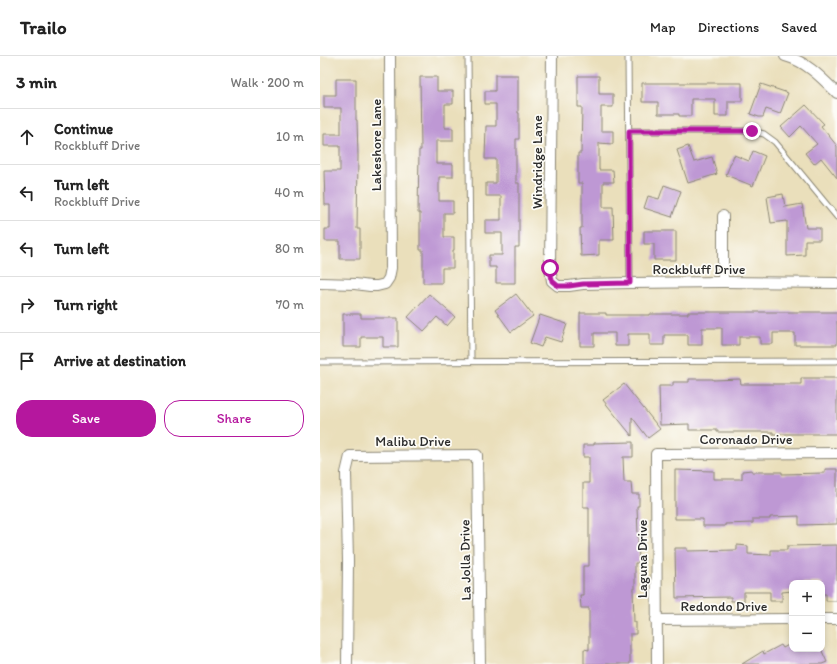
<!DOCTYPE html>
<html lang="en">
<head>
<meta charset="utf-8">
<style>
	body { margin:0; font-family:Itim,sans-serif; background:#f2f2f2; color:#222 }
	.controls { position:absolute; right:12px; bottom:12px; display:grid; overflow:hidden; border-radius:8px; box-shadow:0 2px 6px #0003 }
	.controls button { width:36px; height:36px; display:grid; place-items:center; padding:0; border:0; border-bottom:1px solid #e0e0e0; background:#fff; color:#222; font:20px sans-serif }
	.stop { position:absolute; width:12px; height:12px; margin:-9px; border:3px solid #b5179e; border-radius:50%; background:#fff }
	.stop.end { background:#b5179e; border-color:#fff; box-shadow:0 1px 4px #0008 }
	.list { margin:0; padding:0; list-style:none }
	h2 { display:flex; justify-content:space-between; align-items:center; height:52px; margin:0; padding:0 16px; font-size:17px }
	h2 small { font-size:13px; font-weight:400; color:#767676 }
	.list li { display:grid; grid-template-columns:26px 1fr auto; gap:12px; align-items:center; box-sizing:border-box; height:56px; padding:0 16px; border-top:1px solid #e0e0e0 }
	.list b { display:block; font-size:15px; white-space:nowrap }
	.list p { margin:0; font-size:13px; white-space:nowrap; color:#767676 }
	.list em { font-size:13px; font-style:normal; color:#767676 }
	.actions { display:flex; gap:8px; padding:12px 16px }
	.actions a { flex:1; padding:9px 0; border:1px solid #b5179e; border-radius:16px; text-align:center; font-size:14px; color:#b5179e }
	.actions .main { background:#b5179e; color:#fff }
	.icon { flex:none; width:22px; height:22px; fill:none; stroke:currentColor; stroke-width:2; stroke-linecap:round; stroke-linejoin:round }
	.map { position:relative; flex:none; width:517px; height:608px; overflow:hidden }
	header { display:flex; align-items:center; gap:24px; box-sizing:border-box; height:56px; padding:0 20px; background:#fff; border-bottom:1px solid #e0e0e0 }
	header strong { font-size:19px }
	nav { display:flex; gap:22px; margin-inline-start:auto; font-size:14px }
	main { display:flex }
	aside { flex:1; background:#fff }
	.map>svg:first-child { display:block }
</style>
</head>
<body>
<header>
<strong>Trailo</strong>
<nav><a>Map</a><a>Directions</a><a>Saved</a></nav>
</header>
<main>
<aside>
<h2>3 min<small>Walk · 200 m</small></h2>
<ul class="list">
<li><svg class="icon" aria-label="ahead" viewBox="0 0 24 24"><path d="M12 20V5M6 11l6-6 6 6"/></svg><div><b>Continue</b><p>Rockbluff Drive</p></div><em>10 m</em></li>
<li><svg class="icon" aria-label="left" viewBox="0 0 24 24"><path d="M17 20v-9H6M10 6l-5 5 5 5"/></svg><div><b>Turn left</b><p>Rockbluff Drive</p></div><em>40 m</em></li>
<li><svg class="icon" aria-label="left" viewBox="0 0 24 24"><path d="M17 20v-9H6M10 6l-5 5 5 5"/></svg><div><b>Turn left</b></div><em>80 m</em></li>
<li><svg class="icon" aria-label="right" viewBox="0 0 24 24"><path d="M7 20v-9h11M14 6l5 5-5 5"/></svg><div><b>Turn right</b></div><em>70 m</em></li>
<li><svg class="icon" aria-label="arrive" viewBox="0 0 24 24"><path d="M6 21V4h12l-3 4 3 4H6"/></svg><div><b>Arrive at destination</b></div></li>
</ul>
<div class="actions"><a class="main">Save</a><a>Share</a></div>
</aside>
<div class="map">
<svg width="517" height="608" viewBox="0 0 517 608">
	<rect width="100%" height="100%" fill="#fdfcf7"/>
	<filter id="ink" filterUnits="userSpaceOnUse"><feTurbulence type="fractalNoise" baseFrequency=".025" numOctaves="2"/><feDisplacementMap in="SourceGraphic" scale="8" xChannelSelector="R" yChannelSelector="G"/><feConvolveMatrix kernelMatrix="1 2 1 2 8 2 1 2 1" color-interpolation-filters="sRGB"/></filter>
	<filter id="wash" filterUnits="userSpaceOnUse"><feTurbulence type="fractalNoise" baseFrequency=".012" numOctaves="4" result="noise"/><feDisplacementMap in="SourceGraphic" scale="16" xChannelSelector="R" yChannelSelector="G"/><feGaussianBlur stdDeviation="0.9" result="paint"/><feColorMatrix in="noise" values="0 0 0 0 0 0 0 0 0 0 0 0 0 0 0 0 0 1.4 0 .05"/><feComposite in="paint" operator="in"/></filter>
	<g filter="url(#wash)">
		<rect width="100%" height="100%" fill="#eadfbb"/>
		<g id="blocks">
			<g fill="#be98d4">
				<path d="M175,19H198V57H199V83H196V127H199V191H195V227H176V211H169V199H182V177H165V164H181V140H166V127H176V103H165L166,70H176V48H165V35H175Z"/>
				<path d="M258,20H279V38H293V51H281V75H293V88L279,87V114H293L294,126H283V151H293L294,184H279V199L261,200L260,172H262V127H258V97H261L262,51H258Z"/>
				<path d="M100,21H117V35H133V48H125V72H133V85H116V108H133V121H119V145H133V157H124V181H134V194H133V212H122V227H103V194H100V157H98L99,94H101Z"/>
				<path d="M16,23H36V64H37L38,100L37,173H40V203H20V185H5V173H10V149H5L4,115H20V90H4V78H21V52H4V39H16Z"/>
				<path d="M322,27H422V45H408V60H395V43H371V60H359V58H338V46H322Z"/>
				<path d="M441,28L468,37L460,58L446,53L443,61H439L430,58Z"/>
				<path d="M486,49L504,68L501,70L517,90V122L501,102L494,108L485,97L497,88L481,70L470,81L461,71Z"/>
				<path d="M368,90L374,106L392,101L397,118L368,127L357,94Z"/>
				<path d="M433,95L445,100L433,130L406,119L414,99L429,105Z"/>
				<path d="M344,129L361,135L352,161L324,152L328,140L339,143Z"/>
				<path d="M463,138L465,151L482,148L486,172H500V184H485V199L467,200V165L451,167L447,141Z"/>
				<path d="M324,175H356V204H334V188H324Z"/>
				<path d="M109,238L135,261L127,270L117,261L104,275L88,261Z"/>
				<path d="M196,238L213,260L191,276L175,254Z"/>
				<path d="M368,256H517V289H475V277H453V288H440V281H419V289H402V272H382V289H368V279H344V289H330V278H308V290H295V277H274V290H260V257H286V259H330V258H368Z"/>
				<path d="M23,258H41V262H78V291H63V281H41V291H23Z"/>
				<path d="M220,259L247,268L241,286L225,281L221,291L210,287Z"/>
				<path d="M481,322H517V378H453V376H397V374H369V368L340,369L339,330H353V326H369V323H393V324L420,323L421,328H481Z"/>
				<path d="M304,328L340,373L328,382L312,361V380L283,344Z"/>
				<path d="M313,386V401H303L304,426H311L312,438H319V450H317L319,507H315V533H313L314,566H316V578H310V608H264V593L269,594V552H261L260,539H263V510H269V451H263V427H269V401H263V389H274V387Z"/>
				<path d="M505,413H517V468L479,469V460L450,461V463H433V467L405,468V470H383V463H355V414L394,415V423H422V415L432,414V416H462V418L505,417Z"/>
				<path d="M417,489L428,490V498L451,499V494H467V490L517,489V545H506V538H502V527H472V535L462,536V545H450V536H424V545H411V541L356,542L355,492H367V495L417,494Z"/>
				<path d="M472,587V593H501L507,606L502,608H422L443,595L444,598L461,589L463,592Z"/>
			</g>
		</g>
	</g>
	<g filter="url(#ink)">
		<use href="#blocks" fill-opacity="0" stroke="#8a8573" stroke-width="1"/>
		<g fill="none" stroke-linecap="round" stroke-linejoin="round">
			<g stroke="#8a8573" stroke-width="7">
				<g id="service">
					<path d="M148,0L151,305"/>
					<path d="M308,0L310,227"/>
					<path d="M309,75H432L444,78L455,86L517,161"/>
					<path d="M0,306L517,305"/>
				</g>
			</g>
			<g stroke="#8a8573" stroke-width="12">
				<g id="minor">
					<path d="M232,0L230,212L232,225L238,230H249L263,228L310,227L403,226L517,227"/>
					<path d="M465,0C487,6 501,21 517,37"/>
					<path d="M403,160V226"/>
					<path d="M0,227L35,228L50,230H57L65,228L69,222L71,212L70,0"/>
					<path d="M502,563H517"/>
					<path d="M336,564L472,563"/>
					<path d="M27,608L28,505L26,417L30,400L157,399L160,608"/>
					<path d="M337,608L336,398L517,397"/>
				</g>
			</g>
			<use href="#service" stroke="#fff" stroke-width="5"/>
			<use href="#minor" stroke="#fff" stroke-width="10"/>
		</g>
	</g>
	<g fill="none" stroke-linecap="round" stroke-linejoin="round" filter="url(#ink)">
		<path stroke="#b5179e" stroke-width="5" d="M230,212L232,225L238,230H249L263,228L310,227L309,75H432"/>
	</g>
	<g text-anchor="middle" stroke-width="3.5" stroke-linejoin="round" paint-order="stroke">
		<g font-size="14" fill="#2b2b2b" stroke="#fdfcf7">
			<text transform="translate(56 89) rotate(-90)" y="5">Lakeshore Lane</text>
			<text transform="translate(217 106) rotate(-90)" y="5">Windridge Lane</text>
			<text x="379" y="218">Rockbluff Drive</text>
			<text x="426" y="388">Coronado Drive</text>
			<text x="93" y="390">Malibu Drive</text>
			<text transform="translate(322 503) rotate(-90)" y="5">Laguna Drive</text>
			<text transform="translate(145 504) rotate(-91)" y="5">La Jolla Drive</text>
			<text x="404" y="555">Redondo Drive</text>
		</g>
	</g>
</svg>
<div class="controls">
<button>+</button>
<button>−</button>
</div>
<div class="stop" style="left:230px;top:212px"></div>
<div class="stop end" style="left:432px;top:75px"></div>
</div>
</main>
</body>
</html>
